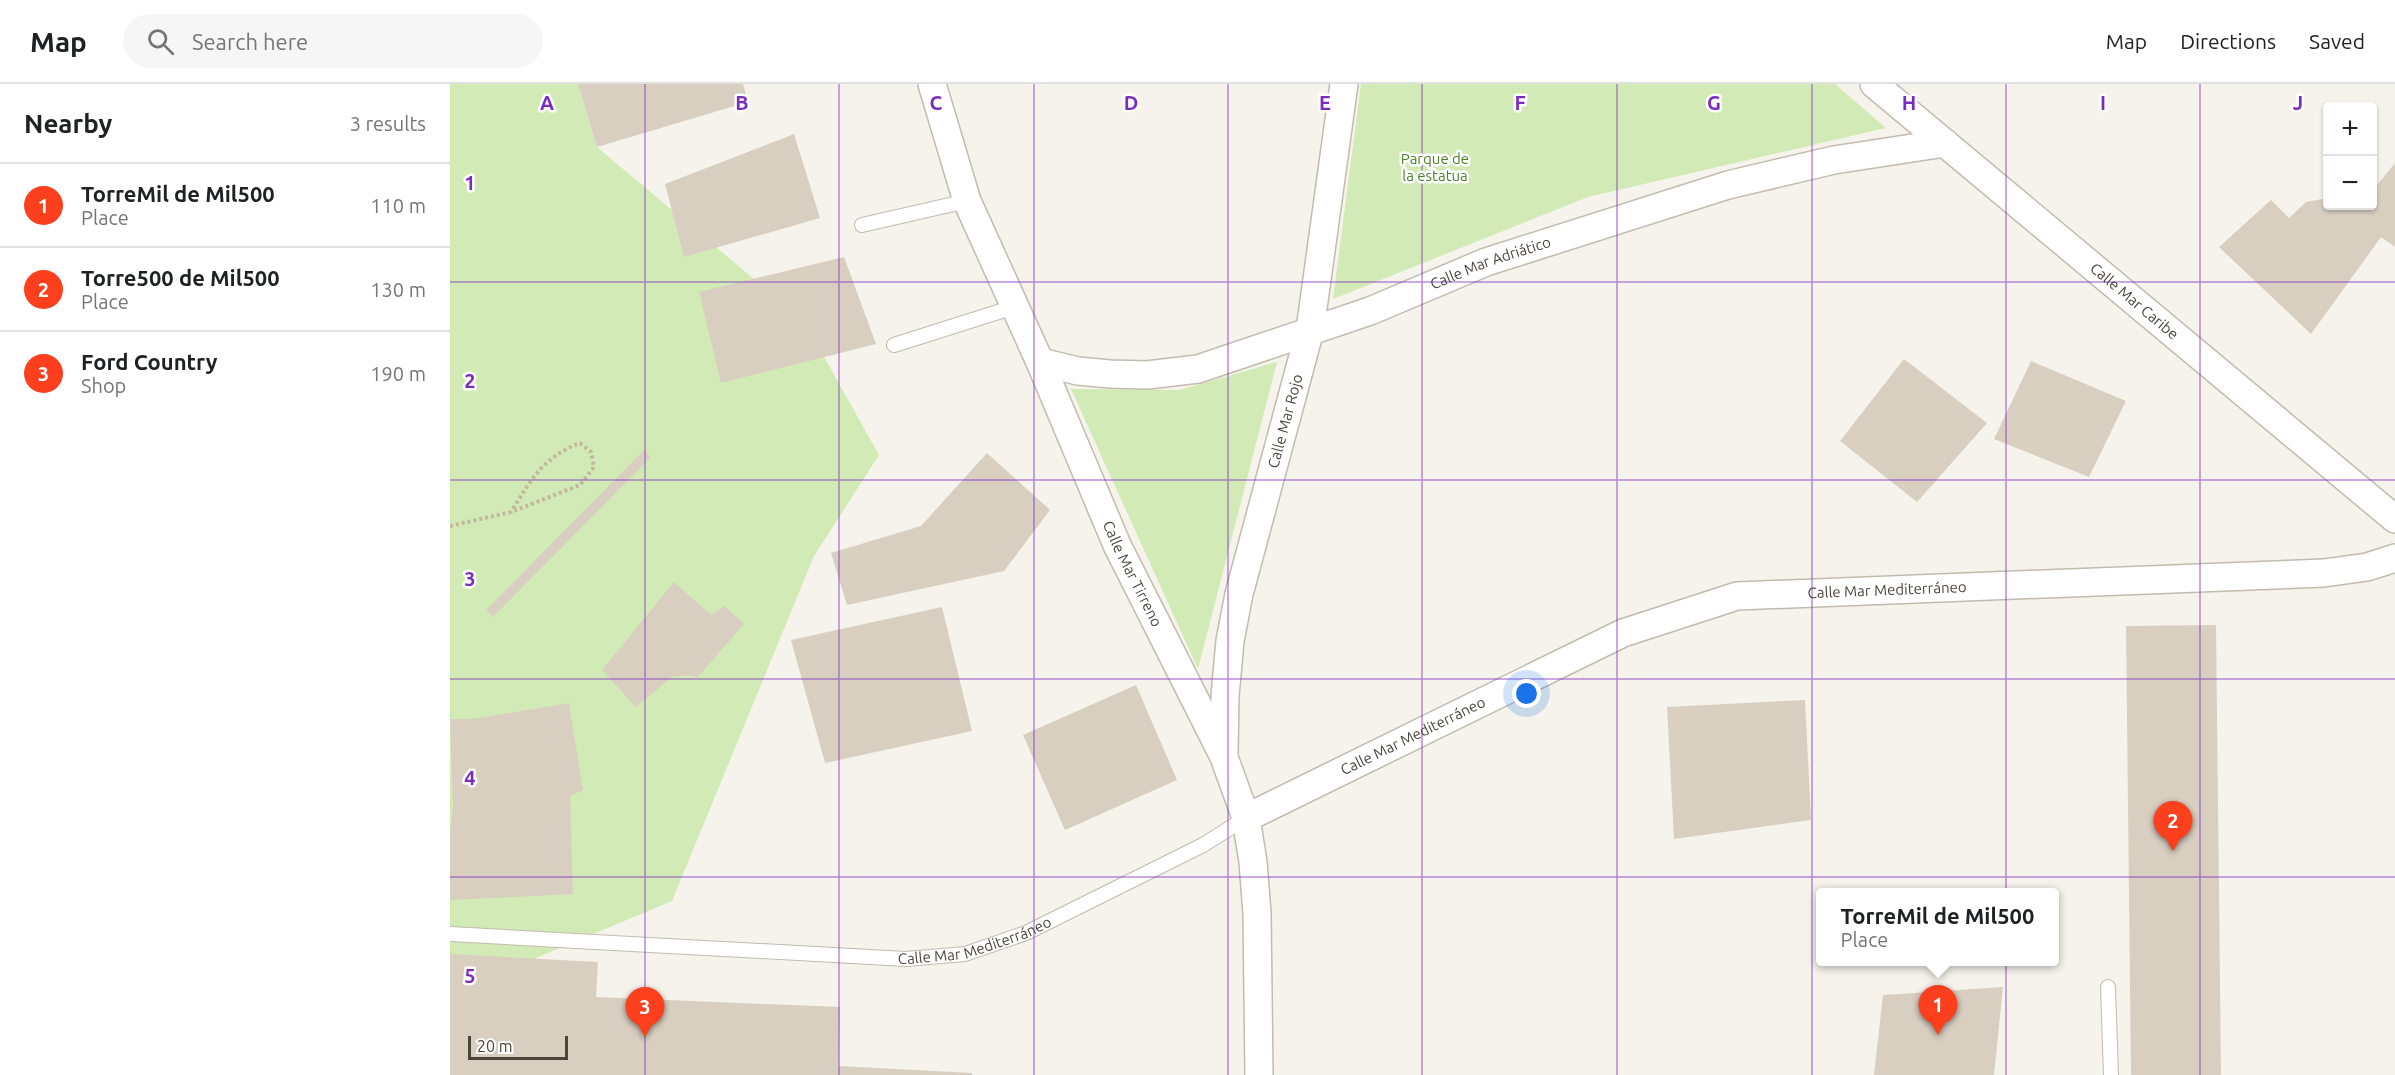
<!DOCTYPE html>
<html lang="en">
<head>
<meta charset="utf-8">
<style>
	body { margin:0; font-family:Ubuntu,sans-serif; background:#f6f6f6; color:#202124 }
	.controls { position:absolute; right:18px; top:18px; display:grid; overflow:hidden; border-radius:6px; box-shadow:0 2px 4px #0004 }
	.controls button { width:54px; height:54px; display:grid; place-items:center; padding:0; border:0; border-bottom:2px solid #e0e0e0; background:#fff; color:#202124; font:30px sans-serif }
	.scale { position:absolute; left:18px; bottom:15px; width:100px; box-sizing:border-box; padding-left:6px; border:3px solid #4b4439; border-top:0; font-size:16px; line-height:21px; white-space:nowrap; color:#4b4439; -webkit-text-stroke:4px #fff; paint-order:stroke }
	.you { position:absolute; left:1077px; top:610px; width:21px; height:21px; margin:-15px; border:4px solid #fff; border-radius:50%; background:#1a73e8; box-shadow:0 0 0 9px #1a73e833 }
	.badge { display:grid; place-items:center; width:39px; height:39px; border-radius:50%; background:#fc3f1d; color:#fff; font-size:20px; font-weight:700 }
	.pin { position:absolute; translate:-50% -50px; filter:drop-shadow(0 2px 3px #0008) }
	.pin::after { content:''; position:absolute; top:32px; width:21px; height:18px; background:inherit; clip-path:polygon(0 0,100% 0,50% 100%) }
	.popup { position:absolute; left:1366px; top:804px; width:243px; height:78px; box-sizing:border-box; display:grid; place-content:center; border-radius:6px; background:#fff; filter:drop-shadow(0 2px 4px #0005); font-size:20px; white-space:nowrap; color:#757577 }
	.popup b { font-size:22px; color:#202124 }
	.popup::after { content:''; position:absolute; left:50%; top:100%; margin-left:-12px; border:12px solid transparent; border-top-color:#fff }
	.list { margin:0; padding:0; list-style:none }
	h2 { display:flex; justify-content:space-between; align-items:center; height:78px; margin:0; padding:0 24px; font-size:26px }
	h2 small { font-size:20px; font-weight:400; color:#757577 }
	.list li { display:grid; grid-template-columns:39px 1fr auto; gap:18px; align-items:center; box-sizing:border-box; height:84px; padding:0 24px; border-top:2px solid #e0e0e0 }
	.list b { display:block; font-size:22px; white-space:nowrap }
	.list p { margin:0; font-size:20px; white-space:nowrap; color:#757577 }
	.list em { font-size:20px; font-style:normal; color:#757577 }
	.icon { flex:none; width:33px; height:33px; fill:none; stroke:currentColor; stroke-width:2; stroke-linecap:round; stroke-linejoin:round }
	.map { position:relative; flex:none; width:1945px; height:991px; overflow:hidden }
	header { display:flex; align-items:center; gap:36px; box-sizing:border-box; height:84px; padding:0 30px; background:#fff; border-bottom:2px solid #e0e0e0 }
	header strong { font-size:28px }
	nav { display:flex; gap:33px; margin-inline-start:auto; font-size:21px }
	.search { width:420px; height:54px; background:#f6f6f6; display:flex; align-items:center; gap:15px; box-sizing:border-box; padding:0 21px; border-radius:33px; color:#757577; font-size:22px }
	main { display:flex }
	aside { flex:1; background:#fff }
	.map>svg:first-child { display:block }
</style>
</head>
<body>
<header>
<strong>Map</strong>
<div class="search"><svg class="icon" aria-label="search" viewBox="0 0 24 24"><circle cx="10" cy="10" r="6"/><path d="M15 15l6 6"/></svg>Search here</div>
<nav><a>Map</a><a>Directions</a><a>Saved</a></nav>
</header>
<main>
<aside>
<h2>Nearby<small>3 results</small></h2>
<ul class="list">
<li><span class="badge">1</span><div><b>TorreMil de Mil500</b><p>Place</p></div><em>110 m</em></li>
<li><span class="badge">2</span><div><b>Torre500 de Mil500</b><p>Place</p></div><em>130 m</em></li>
<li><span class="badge">3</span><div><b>Ford Country</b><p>Shop</p></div><em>190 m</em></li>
</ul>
</aside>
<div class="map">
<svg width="1945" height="991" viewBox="0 0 1945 991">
	<rect width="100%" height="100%" fill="#f6f3ec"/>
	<g fill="#d2eab5">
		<path d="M0,0H128L147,63L354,237L429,371L364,472L222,817L0,910Z"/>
		<path d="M911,0H1385L1436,44L1138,113L883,215Z"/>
		<path d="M827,278L748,585L621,305L729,306Z"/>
	</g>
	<g fill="#d8cfc1">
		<path d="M128,0H293L298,18L147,63Z"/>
		<path d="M344,50L370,134L234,173L215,100Z"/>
		<path d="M1945,79V163L1931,153L1861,250L1769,163L1821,116L1839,134L1856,118L1878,114V122H1901L1907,125L1910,122H1922V107Z"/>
		<path d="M394,173L426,260L271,299L249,208Z"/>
		<path d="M1454,275L1537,339L1467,418L1390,357Z"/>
		<path d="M1581,277L1676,317L1639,393L1544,355Z"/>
		<path d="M194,366L201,373L43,533L36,526Z"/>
		<path d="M537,369L600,426L554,487L397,521L381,469L471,442Z"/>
		<path d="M224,498L261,531L274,522L294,540L248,593L237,591L222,593L186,623L152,586Z"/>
		<path d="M492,523L522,647L375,679L341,556Z"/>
		<path d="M1766,541L1771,991H1681L1676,542Z"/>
		<path d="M686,601L727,696L615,746L573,651Z"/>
		<path d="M1355,616L1361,736L1224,755L1217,623Z"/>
		<path d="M119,619L133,706L120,712L123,810L0,816V749L3,724L0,635H23Z"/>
		<path d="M0,870L148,878L146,913L390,923L389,982L522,989V991H0Z"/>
		<path d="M1553,903L1544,991H1424L1433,911Z"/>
	</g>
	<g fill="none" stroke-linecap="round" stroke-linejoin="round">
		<g stroke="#c2bbae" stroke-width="16">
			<g id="lane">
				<path d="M412,141L517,117"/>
				<path d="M444,261L564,223"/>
				<path id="s1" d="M0,850L456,875L515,870L576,849L753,761L796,734"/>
				<path d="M1658,903L1661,991"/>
			</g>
		</g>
		<g stroke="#c2bbae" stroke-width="30">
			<g id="street">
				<path id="s2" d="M482,0L517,117L590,278L667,461L774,673L796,734L803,778L807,829L809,991"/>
				<path id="s3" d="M1424,0L1945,435"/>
				<path id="s4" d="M590,278L628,287L660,290L697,291L748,285L920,227L1036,178L1278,101L1384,76L1495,59"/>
				<path id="s5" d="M774,669L775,612L780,557L789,510L860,246L894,0"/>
				<path id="s6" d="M796,734L1173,549L1287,512L1874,489L1917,483L1945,474"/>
			</g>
		</g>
		<path stroke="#c4b79f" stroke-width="4" stroke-dasharray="3 3" stroke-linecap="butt" d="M0,442L61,428L130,401L144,383L141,368L130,359C93,373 81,396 61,428"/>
		<use href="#lane" stroke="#fff" stroke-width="14"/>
		<use href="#street" stroke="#fff" stroke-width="27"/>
	</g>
	<path fill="none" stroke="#7b2cbf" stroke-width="1.5" stroke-opacity="0.55" d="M195,0V991M389,0V991M584,0V991M778,0V991M972,0V991M1167,0V991M1362,0V991M1556,0V991M1750,0V991M0,198H1945M0,396H1945M0,595H1945M0,793H1945"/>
	<g text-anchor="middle" stroke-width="5" stroke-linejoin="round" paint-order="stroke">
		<g font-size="15" fill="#4a7f2a" stroke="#fff">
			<text x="985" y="80">Parque de<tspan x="985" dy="17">la estatua</tspan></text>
		</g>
		<g font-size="15" fill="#4b4439" stroke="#fff">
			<text dy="5" stroke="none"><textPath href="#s4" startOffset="471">Calle Mar Adriático</textPath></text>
			<text dy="5" stroke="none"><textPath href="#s3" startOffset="339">Calle Mar Caribe</textPath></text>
			<text dy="5" stroke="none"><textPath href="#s5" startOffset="339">Calle Mar Rojo</textPath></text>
			<text dy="5" stroke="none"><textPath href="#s2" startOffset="530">Calle Mar Tirreno</textPath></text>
			<text dy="5" stroke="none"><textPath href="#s6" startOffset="690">Calle Mar Mediterráneo</textPath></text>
			<text dy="5" stroke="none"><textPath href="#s6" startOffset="186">Calle Mar Mediterráneo</textPath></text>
			<text dy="5" stroke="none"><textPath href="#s1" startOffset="528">Calle Mar Mediterráneo</textPath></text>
		</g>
	</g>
	<g font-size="20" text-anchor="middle" font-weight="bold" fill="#7b2cbf" stroke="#fff" stroke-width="5" stroke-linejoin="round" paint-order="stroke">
		<text x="97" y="26">A</text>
		<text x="292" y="26">B</text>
		<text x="486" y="26">C</text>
		<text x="681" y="26">D</text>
		<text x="875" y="26">E</text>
		<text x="1070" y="26">F</text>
		<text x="1264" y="26">G</text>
		<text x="1459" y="26">H</text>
		<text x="1653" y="26">I</text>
		<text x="1848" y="26">J</text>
		<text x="20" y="106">1</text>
		<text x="20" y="304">2</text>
		<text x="20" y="502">3</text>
		<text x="20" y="701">4</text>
		<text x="20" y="899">5</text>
	</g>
</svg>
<div class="controls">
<button>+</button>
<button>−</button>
</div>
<div class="scale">20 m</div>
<div class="you"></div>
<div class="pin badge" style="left:1488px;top:951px">1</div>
<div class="popup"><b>TorreMil de Mil500</b>Place</div>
<div class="pin badge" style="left:1723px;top:767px">2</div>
<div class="pin badge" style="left:195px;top:953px">3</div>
</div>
</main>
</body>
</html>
